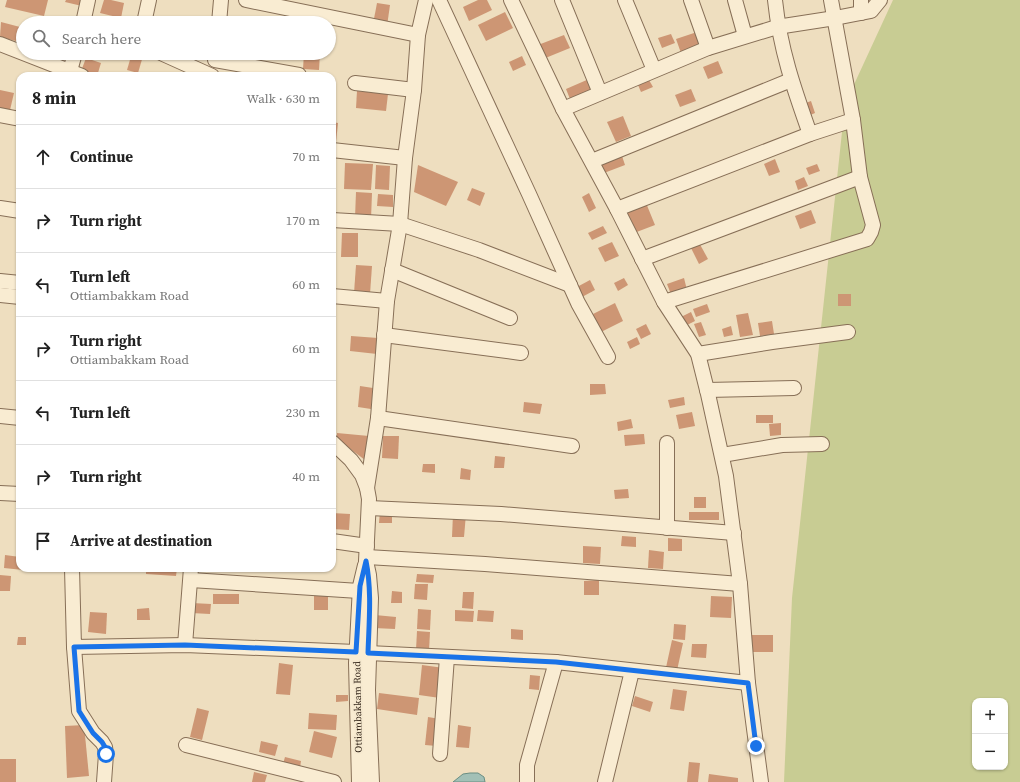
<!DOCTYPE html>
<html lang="en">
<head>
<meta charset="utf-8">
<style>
	body { margin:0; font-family:"Source Serif 4",serif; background:#f2f2f2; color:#222 }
	.controls { position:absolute; right:12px; bottom:12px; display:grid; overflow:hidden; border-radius:8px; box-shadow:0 1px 3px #0004 }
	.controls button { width:36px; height:36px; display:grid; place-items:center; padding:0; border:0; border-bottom:1px solid #e0e0e0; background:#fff; color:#222; font:20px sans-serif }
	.stop { position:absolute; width:12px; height:12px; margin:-9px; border:3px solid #1a73e8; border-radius:50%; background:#fff }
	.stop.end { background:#1a73e8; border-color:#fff; box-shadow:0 1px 4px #0008 }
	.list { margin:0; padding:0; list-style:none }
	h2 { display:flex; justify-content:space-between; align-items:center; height:52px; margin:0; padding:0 16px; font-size:17px }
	h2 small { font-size:13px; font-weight:400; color:#767676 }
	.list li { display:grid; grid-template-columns:26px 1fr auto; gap:12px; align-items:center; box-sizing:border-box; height:64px; padding:0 16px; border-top:1px solid #e0e0e0 }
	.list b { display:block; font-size:15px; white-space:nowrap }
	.list p { margin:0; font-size:13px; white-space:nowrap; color:#767676 }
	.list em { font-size:13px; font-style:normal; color:#767676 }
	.icon { flex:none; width:22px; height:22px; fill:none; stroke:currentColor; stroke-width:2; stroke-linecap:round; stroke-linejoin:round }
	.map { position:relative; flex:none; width:1020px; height:782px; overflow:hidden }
	.search { position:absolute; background:#fff; box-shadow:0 1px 3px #0004; left:16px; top:16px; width:320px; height:44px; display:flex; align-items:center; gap:10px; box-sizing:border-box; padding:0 14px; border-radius:22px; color:#767676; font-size:15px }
	.panel { position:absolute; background:#fff; box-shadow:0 1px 3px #0004; left:16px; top:72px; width:320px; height:500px; border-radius:12px }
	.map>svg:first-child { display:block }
</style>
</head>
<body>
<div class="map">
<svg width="1020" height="782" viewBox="0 0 1020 782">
	<rect width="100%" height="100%" fill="#eedebf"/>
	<path fill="#c8cc93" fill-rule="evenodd" d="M893,0H1020V782H784L792,598L845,104ZM975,701H1005V767H975Z"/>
	<path fill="#a2c0b6" stroke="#6a8e83" d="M470,773H478L484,777L485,782H453L463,774Z"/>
	<g fill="#cd9674">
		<path d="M7,0H48L44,16L5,7Z"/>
		<path d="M66,0H83L82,6L65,2Z"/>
		<path d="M104,0H111L124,3L121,18L100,13Z"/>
		<path d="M478,0H487L492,10L469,21L463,7Z"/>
		<path d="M377,3L390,5L387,26L373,24Z"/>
		<path d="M505,12L513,28L486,41L478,25Z"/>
		<path d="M302,15L321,17V23H301Z"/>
		<path d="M183,19L196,21V23H183Z"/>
		<path d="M1,22L20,27L16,41L0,37Z"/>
		<path d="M697,32L702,46L681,53L676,39Z"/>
		<path d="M671,34L675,43L662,48L658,38Z"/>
		<path d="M564,35L570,48L543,59L538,45Z"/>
		<path d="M49,53H62L60,62L47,59Z"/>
		<path d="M90,53H105L102,60L90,56Z"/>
		<path d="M132,53L143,56L138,73L127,70Z"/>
		<path d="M198,53H211V58L198,56Z"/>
		<path d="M304,53H320L319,70L303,69Z"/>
		<path d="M522,56L526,65L513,71L509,62Z"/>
		<path d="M86,58L101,63L97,76H86L80,74Z"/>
		<path d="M718,61L723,73L708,79L703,67Z"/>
		<path d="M589,79L593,90L570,99L566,89Z"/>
		<path d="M649,80L653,87L641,92L638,85Z"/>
		<path d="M691,89L696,101L680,107L675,95Z"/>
		<path d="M0,90L14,93L10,110L0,108Z"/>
		<path d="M357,91L388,94L386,111L356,108Z"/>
		<path d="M811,101L815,113L808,116L803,104Z"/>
		<path d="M623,116L631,136L616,142L607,122Z"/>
		<path d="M332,122L338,123L336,142H332Z"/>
		<path d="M621,153L625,165L604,173L599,162Z"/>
		<path d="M775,159L780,172L769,176L764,164Z"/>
		<path d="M345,163L373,164L371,190L344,189Z"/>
		<path d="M817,164L820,171L809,175L806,168Z"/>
		<path d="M376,165L390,166L389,190L375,189Z"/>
		<path d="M418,165L458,182L446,206L414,192Z"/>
		<path d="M804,177L808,186L798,190L795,181Z"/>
		<path d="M472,188L485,193L480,206L467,200Z"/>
		<path d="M356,192L372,193L371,219L355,218Z"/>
		<path d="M589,193L596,208L589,212L582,197Z"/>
		<path d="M378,194L393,195V207L377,206Z"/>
		<path d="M646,203L655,225L634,233L626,211Z"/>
		<path d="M811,210L816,223L800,229L795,216Z"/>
		<path d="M603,226L607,233L592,240L588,233Z"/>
		<path d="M342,233H358V257H341Z"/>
		<path d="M697,239L708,259L699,264L689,244Z"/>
		<path d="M612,242L619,256L605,262L598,248Z"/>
		<path d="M356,265L372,266L370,294L354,293Z"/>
		<path d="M624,278L628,285L618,291L614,283Z"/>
		<path d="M684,278L687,290L672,297L667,284Z"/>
		<path d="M590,280L595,290L582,297L577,287Z"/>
		<rect x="838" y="294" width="13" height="12"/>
		<path d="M615,303L623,321L601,332L593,314Z"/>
		<path d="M707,304L710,312L696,317L693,309Z"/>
		<path d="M691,312L695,321L685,326L681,317Z"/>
		<path d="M748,313L753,335L740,337L736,315Z"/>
		<path d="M772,321L774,334L760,336L758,323Z"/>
		<path d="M701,322L706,335L699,337L694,324Z"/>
		<path d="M646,324L651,334L641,339L636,329Z"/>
		<path d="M731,326L733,335L724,337L722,329Z"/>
		<path d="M351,336L378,338L377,354L350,351Z"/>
		<path d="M637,337L640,344L630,349L627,342Z"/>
		<path d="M590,384H605L606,394L590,395Z"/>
		<path d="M360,386L373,388L371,409L358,407Z"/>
		<path d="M684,397L685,405L670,408L668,400Z"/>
		<path d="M524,402L542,404L540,414L523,412Z"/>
		<path d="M692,412L695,426L679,429L676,415Z"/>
		<rect x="756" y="415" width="17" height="8"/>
		<path d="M631,419L633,428L618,431L617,422Z"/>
		<path d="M781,423V435L770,436L769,424Z"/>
		<path d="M337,433L369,436L365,460L337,439Z"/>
		<path d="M644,434L645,444L625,446L624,435Z"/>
		<path d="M383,436H399L398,459L382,458Z"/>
		<path d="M495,456L505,457L504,468H494Z"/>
		<path d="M423,464H435V473L422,472Z"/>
		<path d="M461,468L471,470L470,480L460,479Z"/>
		<path d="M628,489L629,498L615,499L614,490Z"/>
		<rect x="694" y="497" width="12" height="11"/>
		<path d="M380,511L392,512V523H379Z"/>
		<rect x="689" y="512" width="30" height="8"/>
		<path d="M332,513L350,514L349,530L332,529Z"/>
		<path d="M453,514H466L464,537H452Z"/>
		<path d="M622,536L636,537V547L621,546Z"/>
		<path d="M668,538L682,539V551H668Z"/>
		<path d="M583,546L601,547L600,564L583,563Z"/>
		<path d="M649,550L664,552L663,569L648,568Z"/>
		<path d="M5,555L20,557V568H23V570L4,568Z"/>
		<path d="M146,568H177L176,576L146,574Z"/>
		<path d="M417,574L434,575L433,583L416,582Z"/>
		<path d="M0,575L11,576L10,591H0Z"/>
		<path d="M599,580V595H584V581Z"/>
		<path d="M415,584H428L427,600L414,599Z"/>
		<path d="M392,591L402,592V603H391Z"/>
		<rect x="314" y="592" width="14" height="18"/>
		<path d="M463,592H474L473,609L462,608Z"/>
		<rect x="213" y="594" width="26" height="10"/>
		<path d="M711,596L732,597L731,618L710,617Z"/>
		<path d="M192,603L211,604L210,614L191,613Z"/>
		<path d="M149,608L150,620H137V609Z"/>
		<path d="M418,609L431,610L430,630L417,629Z"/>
		<path d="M455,610L474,611L473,622L455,621Z"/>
		<path d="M478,610L494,611L493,622L477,621Z"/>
		<path d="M90,612L107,613L106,634L88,632Z"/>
		<path d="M375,615L396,617L395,629L374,628Z"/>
		<path d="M674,624L686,625L685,640L673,639Z"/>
		<path d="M511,629L523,630V640L511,639Z"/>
		<path d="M417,631L430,632L429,651L416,650Z"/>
		<rect x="751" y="635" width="22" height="17"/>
		<path d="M18,637H26V645H17Z"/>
		<path d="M672,640L683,643L676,675L665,672Z"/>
		<path d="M692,644H707L706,658L691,657Z"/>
		<path d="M279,663L293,665L290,695L276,694Z"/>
		<path d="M422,665L444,668L440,698L419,695Z"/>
		<path d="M530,675L540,676L539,690L529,689Z"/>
		<path d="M673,689L687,691L684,711L670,709Z"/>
		<path d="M379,693L419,698L417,715L377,709Z"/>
		<path d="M336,695H348V701L336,702Z"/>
		<path d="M635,696L653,702L650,712L632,706Z"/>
		<path d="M197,708L209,711L202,740L190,737Z"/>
		<path d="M309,713L337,715L336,730L308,729Z"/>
		<path d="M428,717L440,719L437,746L425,745Z"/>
		<path d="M84,725L89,776L67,778L65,726Z"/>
		<path d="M458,725L471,727L469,748L456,747Z"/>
		<path d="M314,731L337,737L332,758L309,752Z"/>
		<path d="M261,741L278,745L275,756L259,752Z"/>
		<path d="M285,757L301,761L300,768L283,764Z"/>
		<rect x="0" y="759" width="16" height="23"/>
		<path d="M689,762L700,763L698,782H687Z"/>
		<path d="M254,772L267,775L265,782H252Z"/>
		<path d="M709,774L738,778V782H708Z"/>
	</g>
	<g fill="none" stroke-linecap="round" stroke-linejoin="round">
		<g stroke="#876f57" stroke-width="16">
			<g id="minor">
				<path d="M246,0L418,35"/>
				<path d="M439,0L529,194L578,303L608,357"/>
				<path d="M511,0L563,109L617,209L664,302L698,354L708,394L726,476L740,584L748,683L761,782"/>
				<path d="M562,0L600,93"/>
				<path d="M625,0L654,70"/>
				<path d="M691,0L708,48"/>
				<path d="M735,0L745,36"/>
				<path d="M775,0C780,49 794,89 810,134"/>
				<path d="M861,0V13"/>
				<path d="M83,23L88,0"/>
				<path d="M144,23L149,0"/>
				<path d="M219,23L221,0"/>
				<path d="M0,44L82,76"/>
				<path d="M161,53L212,76"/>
				<path d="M215,60L299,75"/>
				<path d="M70,71L75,53"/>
				<path d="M355,83L414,90"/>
				<path d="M563,109L708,48L777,27L835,18L871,11L880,0"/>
				<path d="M0,115L20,119"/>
				<path d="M332,150L405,158"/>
				<path d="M592,161L791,80"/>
				<path d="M0,208L20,211"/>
				<path d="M617,209L810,134L853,120"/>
				<path d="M332,220L400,224L479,250L570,285"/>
				<path d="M642,259L860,177"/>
				<path d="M392,270L510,318"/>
				<path d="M0,281L20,283"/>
				<path d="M0,295L20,297"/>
				<path d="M332,296L387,301"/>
				<path d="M664,302L867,239L871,232L873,225L860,177L853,120L831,0"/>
				<path d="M384,335L521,353"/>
				<path d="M698,354L772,342L848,332"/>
				<path d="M707,390L794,388"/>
				<path d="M0,416L20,418"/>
				<path d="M378,418L572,446"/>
				<path d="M332,442L351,460L362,475L367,488L369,499L366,561L369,575L371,598L368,690L372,782"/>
				<path d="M667,443V528"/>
				<path d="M722,455L782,445L822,444"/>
				<path d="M367,488L378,418L387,301L400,224L405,158L414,90L418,35L426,0"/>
				<path d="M0,493L20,494"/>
				<path d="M369,508L501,514L734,533"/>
				<path d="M332,541L367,546"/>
				<path d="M367,557L485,564L740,584"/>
				<path d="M72,568L74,647L185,645L356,652"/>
				<path d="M191,580L359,591"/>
				<path d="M185,645L191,568"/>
				<path d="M74,647L79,711L93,733L102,742L105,747L106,754L104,782"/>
				<path d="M368,653L556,662L748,683"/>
				<path d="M186,745L334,782"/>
				<path d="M440,754L447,657"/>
				<path d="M359,782L356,663L360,586L365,565"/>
				<path d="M527,782V765L556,662"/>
				<path d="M605,782L632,671"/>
			</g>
		</g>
		<use href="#minor" stroke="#f9ecd2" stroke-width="14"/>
	</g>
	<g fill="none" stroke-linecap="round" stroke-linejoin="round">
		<path stroke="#1a73e8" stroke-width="5" d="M106,754L105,747L102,742L93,733L79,711L74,647L185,645L356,652L360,586L366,561C372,591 369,622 368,653L556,662L748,683L756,746"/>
	</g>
	<g text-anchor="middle" stroke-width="4" stroke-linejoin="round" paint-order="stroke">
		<g font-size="10" fill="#36281c" stroke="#f6e9cf">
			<text transform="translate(357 707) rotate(-91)" y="4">Ottiambakkam Road</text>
		</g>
	</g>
</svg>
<div class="controls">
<button>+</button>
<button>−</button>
</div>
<div class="stop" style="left:106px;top:754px"></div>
<div class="stop end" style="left:756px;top:746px"></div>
<div class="search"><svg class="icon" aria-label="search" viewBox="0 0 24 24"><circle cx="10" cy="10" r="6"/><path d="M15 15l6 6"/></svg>Search here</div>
<section class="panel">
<h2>8 min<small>Walk · 630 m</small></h2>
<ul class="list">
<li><svg class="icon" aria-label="ahead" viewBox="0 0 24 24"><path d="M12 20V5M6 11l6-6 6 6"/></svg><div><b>Continue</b></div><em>70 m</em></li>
<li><svg class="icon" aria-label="right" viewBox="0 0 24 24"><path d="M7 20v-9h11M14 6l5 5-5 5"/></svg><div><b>Turn right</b></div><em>170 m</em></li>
<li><svg class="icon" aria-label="left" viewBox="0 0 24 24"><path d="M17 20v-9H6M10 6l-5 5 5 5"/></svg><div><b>Turn left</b><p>Ottiambakkam Road</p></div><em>60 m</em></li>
<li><svg class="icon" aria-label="right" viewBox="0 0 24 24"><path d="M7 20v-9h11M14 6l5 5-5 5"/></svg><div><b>Turn right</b><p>Ottiambakkam Road</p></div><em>60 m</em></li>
<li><svg class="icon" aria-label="left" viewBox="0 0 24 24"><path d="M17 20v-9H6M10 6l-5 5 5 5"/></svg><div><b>Turn left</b></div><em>230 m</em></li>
<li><svg class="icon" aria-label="right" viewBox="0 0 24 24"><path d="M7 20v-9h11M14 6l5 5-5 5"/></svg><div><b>Turn right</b></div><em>40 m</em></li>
<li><svg class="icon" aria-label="arrive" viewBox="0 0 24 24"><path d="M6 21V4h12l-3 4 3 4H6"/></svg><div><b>Arrive at destination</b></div></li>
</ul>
</section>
</div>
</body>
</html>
